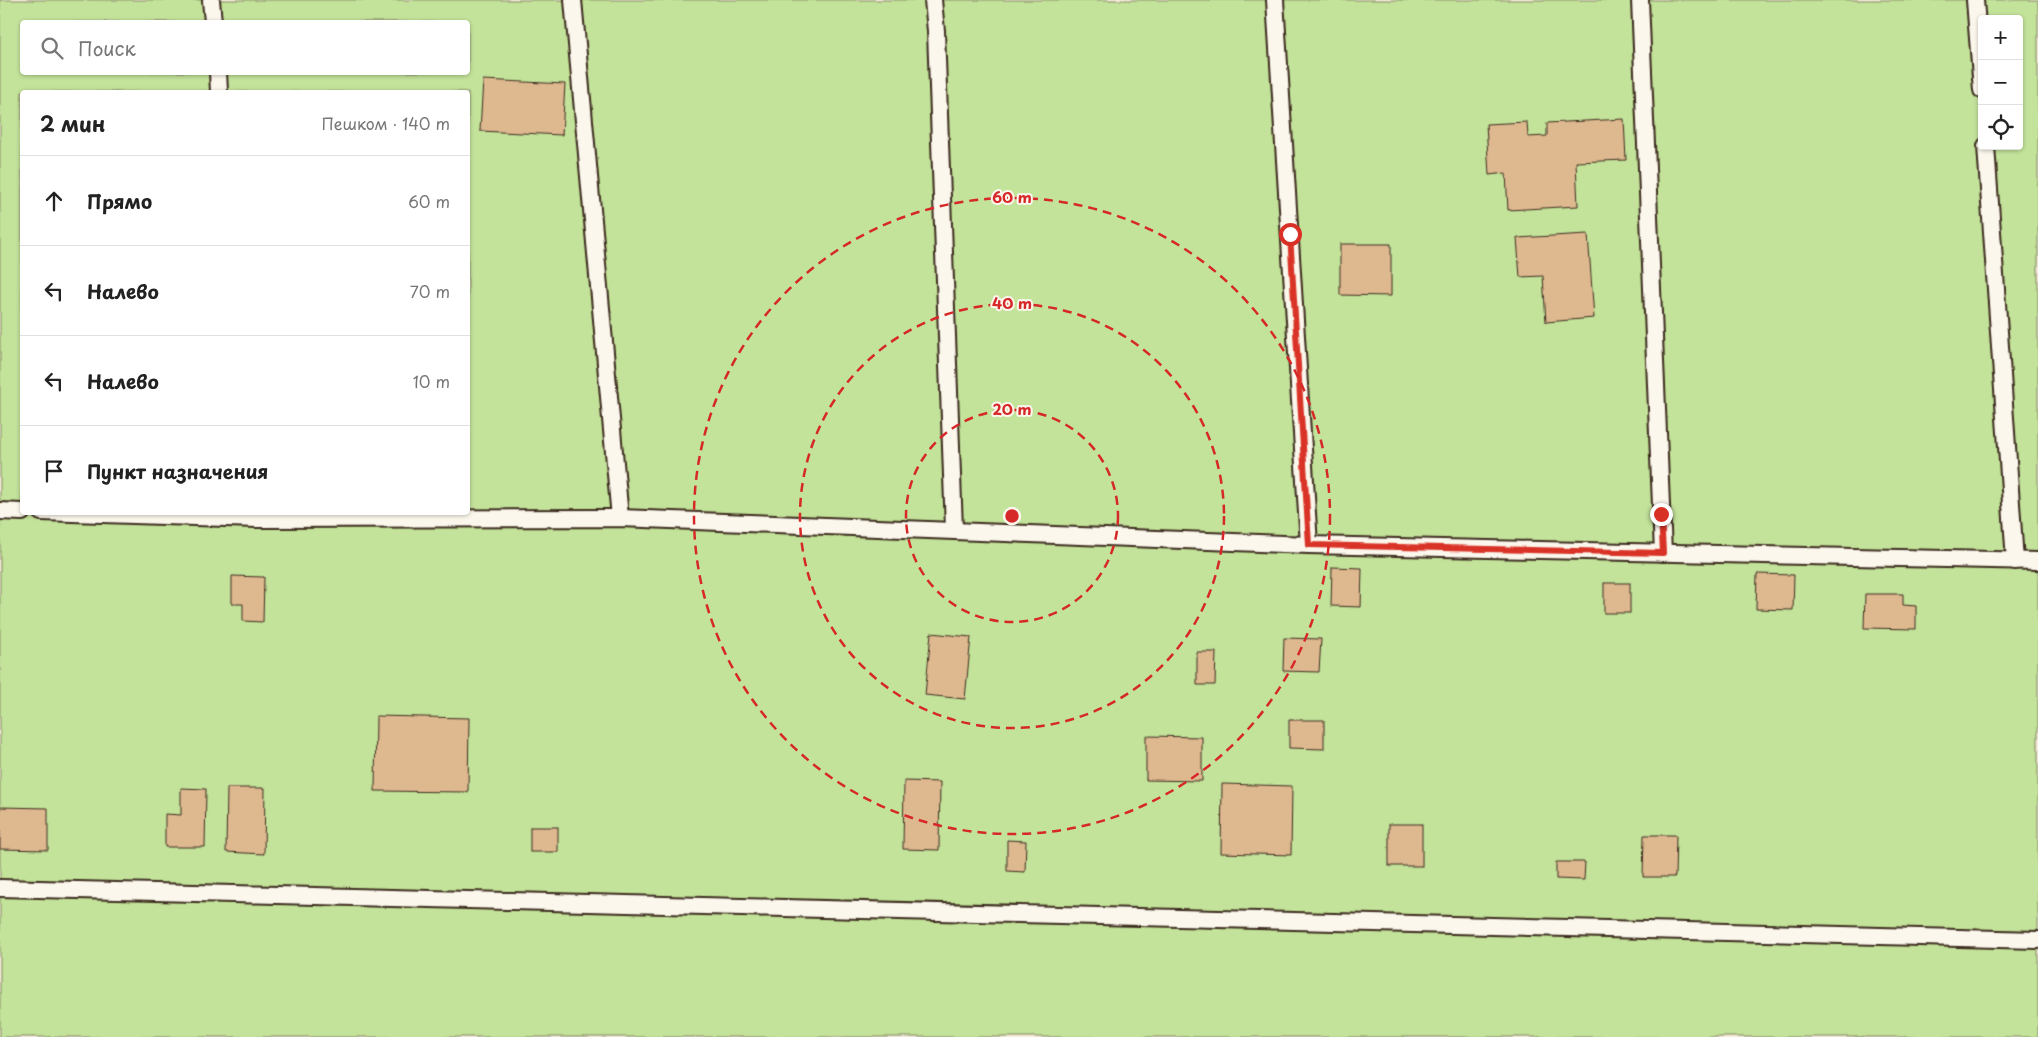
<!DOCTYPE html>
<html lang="ru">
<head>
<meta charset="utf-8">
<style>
	body { margin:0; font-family:"Playpen Sans",sans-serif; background:#f2f2f2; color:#222 }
	.controls { position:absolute; right:15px; top:15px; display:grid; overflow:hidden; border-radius:5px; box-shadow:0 1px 4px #0004 }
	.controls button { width:45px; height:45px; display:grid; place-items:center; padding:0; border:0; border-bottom:1px solid #e0e0e0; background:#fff; color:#222; font:25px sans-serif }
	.stop { position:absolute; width:15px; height:15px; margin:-11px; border:4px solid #d93025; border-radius:50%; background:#fff }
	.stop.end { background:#d93025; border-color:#fff; box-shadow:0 1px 5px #0008 }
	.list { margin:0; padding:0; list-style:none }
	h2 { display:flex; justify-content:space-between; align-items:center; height:65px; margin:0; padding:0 20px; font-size:21px }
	h2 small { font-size:16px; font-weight:400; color:#767676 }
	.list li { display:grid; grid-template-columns:32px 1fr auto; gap:15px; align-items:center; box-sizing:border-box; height:90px; padding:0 20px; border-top:1px solid #e0e0e0 }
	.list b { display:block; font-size:19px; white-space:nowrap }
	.list em { font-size:16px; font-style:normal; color:#767676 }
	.icon { flex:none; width:28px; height:28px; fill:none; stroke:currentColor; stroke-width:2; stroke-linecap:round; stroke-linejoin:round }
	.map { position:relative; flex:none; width:2038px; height:1037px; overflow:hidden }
	.search { position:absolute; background:#fff; box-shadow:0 1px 4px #0004; left:20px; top:20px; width:450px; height:55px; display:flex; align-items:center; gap:12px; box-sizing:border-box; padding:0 18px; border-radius:5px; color:#767676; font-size:19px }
	.panel { position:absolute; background:#fff; box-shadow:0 1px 4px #0004; left:20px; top:90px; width:450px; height:425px; border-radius:5px }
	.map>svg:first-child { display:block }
</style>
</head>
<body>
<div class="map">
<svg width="2038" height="1037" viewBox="0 0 2038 1037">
	<rect width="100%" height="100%" fill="#f5ebd9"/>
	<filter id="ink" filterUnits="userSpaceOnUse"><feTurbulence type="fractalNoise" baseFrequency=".02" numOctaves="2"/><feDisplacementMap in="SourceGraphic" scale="10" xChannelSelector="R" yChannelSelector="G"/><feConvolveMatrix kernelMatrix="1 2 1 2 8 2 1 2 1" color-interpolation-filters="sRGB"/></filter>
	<g filter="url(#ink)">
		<path fill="#c3e29a" stroke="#7f865c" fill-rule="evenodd" d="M0,0H2038V1037H0ZM1982,19H2019V146H1982ZM22,22H468V72H22ZM22,92H468V512H22Z"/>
		<g fill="#deb98f" stroke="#3b2a1e">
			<path d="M483,80L565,84L562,135L480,131Z"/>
			<path d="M1624,119L1626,160L1576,162L1578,206L1508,210L1506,173L1489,175L1486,124L1527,122L1528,137L1547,136V123Z"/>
			<path d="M1588,234L1594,318L1546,322L1543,276L1520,277L1517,238Z"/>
			<path d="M1340,244H1391V296L1340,295Z"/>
			<path d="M1332,567L1362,568L1361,607L1331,606Z"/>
			<path d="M1757,574L1794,575L1793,610L1756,609Z"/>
			<path d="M232,576L264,577L263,622L243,621V604H232Z"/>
			<rect x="1604" y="583" width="26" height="30"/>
			<path d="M1865,594H1903V605L1916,606V629L1864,628Z"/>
			<path d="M931,633L971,637L965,699L925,695Z"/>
			<path d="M1284,638L1321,639L1319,672L1283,671Z"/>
			<path d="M1197,652H1216L1215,685H1197Z"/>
			<path d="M376,716L469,718L468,792L375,791Z"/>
			<path d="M1289,720H1324V749L1289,748Z"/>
			<path d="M1146,736L1202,737V781L1146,780Z"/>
			<path d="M904,781L940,782L939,850L903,849Z"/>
			<path d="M1222,784L1292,786L1291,855L1221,853Z"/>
			<path d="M181,788L206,789L205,847H165V814L181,815Z"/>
			<path d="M227,788H265L264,854L226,852Z"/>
			<path d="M0,807L48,808V850L0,849Z"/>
			<rect x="1389" y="824" width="33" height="42"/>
			<rect x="530" y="827" width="28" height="25"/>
			<path d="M1644,835H1676L1675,877H1643Z"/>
			<path d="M1007,840L1026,841L1025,872L1007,871Z"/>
			<path d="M1556,862H1585L1584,880L1556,879Z"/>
		</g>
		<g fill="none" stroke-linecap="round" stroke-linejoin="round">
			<g stroke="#3b2a1e" stroke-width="20">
				<g id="service">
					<path d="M211,0L213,22"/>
					<path d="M573,0L620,518"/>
					<path d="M933,0L936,31L954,530"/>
					<path d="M1275,0L1309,545"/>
					<path d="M1640,0L1663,553"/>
					<path d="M1975,0L1982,90"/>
					<path d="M218,72L219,92"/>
					<path d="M1986,146L2015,561"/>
					<path d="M0,511L22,512"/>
					<path d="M41,512L257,519L620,518L1309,545L2038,561"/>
					<path d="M0,888L2038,940"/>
				</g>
			</g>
			<use href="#service" stroke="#fbf7ec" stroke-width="16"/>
		</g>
	</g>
	<g fill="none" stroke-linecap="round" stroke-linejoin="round" filter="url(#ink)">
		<path stroke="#d93025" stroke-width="6" d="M1290,234L1309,545L1663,553L1661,514"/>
	</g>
	<g fill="none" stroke="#d62828" stroke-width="2.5" stroke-dasharray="9 6">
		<circle cx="1012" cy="516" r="106"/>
		<circle cx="1012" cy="516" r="212"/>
		<circle cx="1012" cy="516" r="318"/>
	</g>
	<circle cx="1012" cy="516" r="8" fill="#d62828" stroke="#fbf7ec" stroke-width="2.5"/>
	<g font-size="15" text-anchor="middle" font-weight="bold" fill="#d62828" stroke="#fbf7ec" stroke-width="4" stroke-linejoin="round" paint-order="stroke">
		<text x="1012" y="203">60 m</text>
		<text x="1012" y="309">40 m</text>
		<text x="1012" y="415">20 m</text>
	</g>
</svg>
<div class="controls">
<button>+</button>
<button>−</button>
<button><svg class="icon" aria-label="locate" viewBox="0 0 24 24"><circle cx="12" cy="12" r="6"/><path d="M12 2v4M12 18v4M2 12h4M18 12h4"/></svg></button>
</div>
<div class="stop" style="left:1290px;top:234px"></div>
<div class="stop end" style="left:1661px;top:514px"></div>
<div class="search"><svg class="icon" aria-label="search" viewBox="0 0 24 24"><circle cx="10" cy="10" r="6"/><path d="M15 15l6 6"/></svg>Поиск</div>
<section class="panel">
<h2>2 мин<small>Пешком · 140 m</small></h2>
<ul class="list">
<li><svg class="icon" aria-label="ahead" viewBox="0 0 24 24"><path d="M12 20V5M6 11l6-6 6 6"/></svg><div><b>Прямо</b></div><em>60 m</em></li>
<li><svg class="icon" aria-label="left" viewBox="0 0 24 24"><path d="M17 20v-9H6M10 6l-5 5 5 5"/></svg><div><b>Налево</b></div><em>70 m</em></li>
<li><svg class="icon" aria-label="left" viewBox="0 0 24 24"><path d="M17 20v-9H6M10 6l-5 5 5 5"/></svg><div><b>Налево</b></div><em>10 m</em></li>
<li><svg class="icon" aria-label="arrive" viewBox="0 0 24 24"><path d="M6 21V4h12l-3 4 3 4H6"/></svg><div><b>Пункт назначения</b></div></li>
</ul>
</section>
</div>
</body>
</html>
